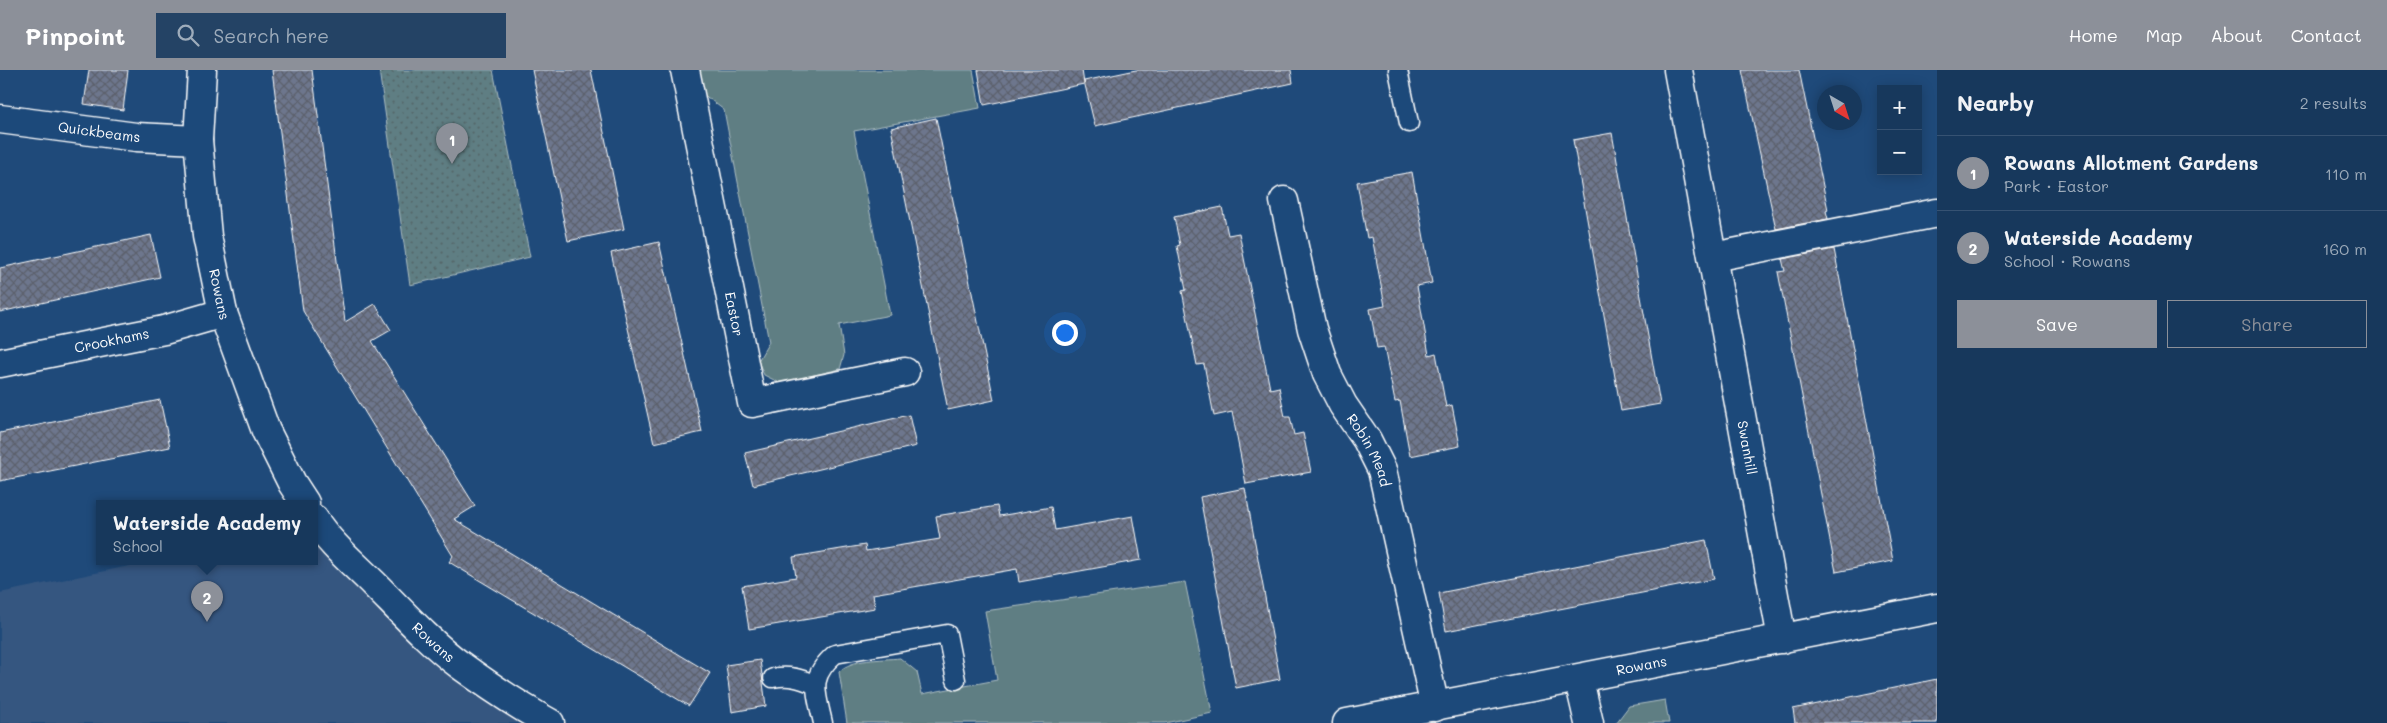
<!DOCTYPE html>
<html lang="en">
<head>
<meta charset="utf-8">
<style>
	body { margin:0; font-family:Mali,sans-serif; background:#244365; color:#f1f3f6 }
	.controls { position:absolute; right:15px; top:15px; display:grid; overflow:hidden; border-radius:0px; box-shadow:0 2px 12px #0003 }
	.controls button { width:45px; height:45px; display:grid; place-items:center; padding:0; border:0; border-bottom:1px solid #365272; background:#17385c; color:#f1f3f6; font:25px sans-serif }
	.compass { position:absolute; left:1817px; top:15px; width:45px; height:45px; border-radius:50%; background:#17385c; box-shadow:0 2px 12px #0003; rotate:141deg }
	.you { position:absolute; left:1064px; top:262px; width:18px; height:18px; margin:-12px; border:4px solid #fff; border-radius:50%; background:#1a73e8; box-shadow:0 0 0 8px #1a73e833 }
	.badge { display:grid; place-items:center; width:32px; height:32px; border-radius:50%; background:#8c9099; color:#fff; font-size:16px; font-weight:700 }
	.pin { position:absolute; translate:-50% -41px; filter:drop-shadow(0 1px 2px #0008) }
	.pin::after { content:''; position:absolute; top:26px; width:18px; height:15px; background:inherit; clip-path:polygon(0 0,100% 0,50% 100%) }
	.popup { position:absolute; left:96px; top:430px; width:222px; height:65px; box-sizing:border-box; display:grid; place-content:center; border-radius:0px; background:#17385c; filter:drop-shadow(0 1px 4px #0005); font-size:16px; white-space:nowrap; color:#9eacbb }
	.popup b { font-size:19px; color:#f1f3f6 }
	.popup::after { content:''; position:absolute; left:50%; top:100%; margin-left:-10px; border:10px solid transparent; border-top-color:#17385c }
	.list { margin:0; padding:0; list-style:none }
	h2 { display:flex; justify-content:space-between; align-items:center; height:65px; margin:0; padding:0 20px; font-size:21px }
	h2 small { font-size:16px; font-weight:400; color:#9eacbb }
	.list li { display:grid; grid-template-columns:32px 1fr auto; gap:15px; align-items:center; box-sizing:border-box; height:75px; padding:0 20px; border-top:1px solid #365272 }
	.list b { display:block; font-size:19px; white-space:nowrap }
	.list p { margin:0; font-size:16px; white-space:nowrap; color:#9eacbb }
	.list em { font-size:16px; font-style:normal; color:#9eacbb }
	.actions { display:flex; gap:10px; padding:15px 20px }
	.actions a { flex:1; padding:11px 0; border:1px solid #8c9099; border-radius:0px; text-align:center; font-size:18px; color:#8c9099 }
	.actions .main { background:#8c9099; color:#fff }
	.icon { flex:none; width:28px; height:28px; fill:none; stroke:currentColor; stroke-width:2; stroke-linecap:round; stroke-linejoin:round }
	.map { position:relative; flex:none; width:1937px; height:653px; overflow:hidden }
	header { display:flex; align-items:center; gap:30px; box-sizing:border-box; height:70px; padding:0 25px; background:#8c9099; color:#fff }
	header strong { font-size:24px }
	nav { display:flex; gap:28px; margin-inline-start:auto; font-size:18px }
	.search { width:350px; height:45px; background:#244365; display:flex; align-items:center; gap:12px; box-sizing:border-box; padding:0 18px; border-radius:0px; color:#9eacbb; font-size:19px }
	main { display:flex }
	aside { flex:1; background:#17385c }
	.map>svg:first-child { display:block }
</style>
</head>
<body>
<header>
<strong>Pinpoint</strong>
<div class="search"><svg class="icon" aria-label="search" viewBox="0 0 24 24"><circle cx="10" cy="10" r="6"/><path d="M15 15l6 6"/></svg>Search here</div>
<nav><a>Home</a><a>Map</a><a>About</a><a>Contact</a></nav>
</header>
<main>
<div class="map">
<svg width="1937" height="653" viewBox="0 0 1937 653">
	<defs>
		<pattern id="garden-dots" width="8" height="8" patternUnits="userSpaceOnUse" patternTransform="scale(1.25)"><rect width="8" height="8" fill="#5e7e83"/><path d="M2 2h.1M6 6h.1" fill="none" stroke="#556568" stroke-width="1.8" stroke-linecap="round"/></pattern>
		<pattern id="building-cross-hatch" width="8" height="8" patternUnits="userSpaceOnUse" patternTransform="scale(1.25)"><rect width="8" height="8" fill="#6d768d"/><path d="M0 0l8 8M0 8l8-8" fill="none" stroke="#5c616c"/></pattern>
	</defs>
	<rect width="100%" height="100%" fill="#1f4a7a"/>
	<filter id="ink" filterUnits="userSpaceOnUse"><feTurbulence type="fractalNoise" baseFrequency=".02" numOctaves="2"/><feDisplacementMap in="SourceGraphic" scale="10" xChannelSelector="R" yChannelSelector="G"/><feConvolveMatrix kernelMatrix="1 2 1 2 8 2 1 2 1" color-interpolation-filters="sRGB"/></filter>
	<g filter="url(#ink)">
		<path fill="#365780" d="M315,456L528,653H0V523L153,491H314Z"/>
		<g fill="#5e7e83" stroke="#aebec1">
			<path d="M699,0H973L980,38L854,61L890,245L839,255L844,285L840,299L780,313L764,305L758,291L769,272L724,40L703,24Z"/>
			<path d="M1185,512L1212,643L1165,653H847L839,602C851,588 882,590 900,588L917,602L922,624L997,610L985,541Z"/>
			<path d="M1665,630L1669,653H1616L1629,636Z"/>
		</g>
		<path fill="url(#garden-dots)" stroke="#aebec1" d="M379,0H493L530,187L410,215Z"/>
		<g fill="url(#building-cross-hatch)" stroke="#fff">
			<path d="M89,0H128L123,40L84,34Z"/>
			<path d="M272,0H312L345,252L375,234L391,260L372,271L475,436L454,449L710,603L689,636L449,492L453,486L303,241Z"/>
			<path d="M532,0H591L624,159L568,171Z"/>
			<path d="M978,0H1082L1084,14L984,35Z"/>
			<path d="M1136,0H1291L1293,13L1095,56L1084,11Z"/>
			<path d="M1742,0H1799L1828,140L1826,141L1828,149L1776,159Z"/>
			<path d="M936,48L994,330L948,340L891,58Z"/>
			<path d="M1612,63L1660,334L1621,341L1573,70Z"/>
			<path d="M1412,102L1432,213L1417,216L1429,285L1436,283L1446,337L1452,335L1460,376L1410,386L1400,331L1395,332L1384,277L1377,278L1370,239L1385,236L1372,167L1367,168L1357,112Z"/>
			<path d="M1222,137L1228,165L1239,163L1270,319L1279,317L1285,347H1290L1294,365L1303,363L1311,402L1246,414L1232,342L1214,346L1204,294L1197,295L1182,221L1186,220L1177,176L1180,175L1174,147Z"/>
			<path d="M151,165L160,207L0,242V198Z"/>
			<path d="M659,172L702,362L654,373L611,183Z"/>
			<path d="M1834,179L1893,491L1836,502L1778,202L1785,201L1782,189Z"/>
			<path d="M160,330L170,377L0,411V363Z"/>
			<path d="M909,345L916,376L753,415L745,383Z"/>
			<path d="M1245,418L1280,609L1236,618L1200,427Z"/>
			<path d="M997,436L999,446L1051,437L1055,460L1133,446L1141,490L1019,512L1017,499L873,524L875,538L749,559L742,516L796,507L793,487L865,475L866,481L940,469L936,446Z"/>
			<path d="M1706,470L1714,509L1446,561L1439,523Z"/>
			<path d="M760,590L766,636L732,642L726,595Z"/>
			<path d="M1937,609V653H1795L1793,639Z"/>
		</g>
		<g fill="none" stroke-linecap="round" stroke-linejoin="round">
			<g stroke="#fff" stroke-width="21">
				<g id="service">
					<path d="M1398,0L1409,53"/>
					<path d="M773,608C789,605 799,608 814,614"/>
					<path d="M823,653C816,621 808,608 835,584L947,564L956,610"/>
				</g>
			</g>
			<g stroke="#fff" stroke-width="31">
				<g id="minor">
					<path id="s1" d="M202,0L198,70L207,166L223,243L266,361L292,413L305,433"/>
					<path id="s2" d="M685,0L752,333L905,302"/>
					<path id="s3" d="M1678,0L1782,569"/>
					<path id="s4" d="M0,49L136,67L198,70"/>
					<path id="s5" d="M1284,131L1312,259L1327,304L1343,335L1367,370L1382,400L1435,637"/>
					<path d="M1713,187L1937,143"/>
					<path id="s6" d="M0,293L164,260L223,243"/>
					<path id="s7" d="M314,449C330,474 353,493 374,514C401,541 429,572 460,595C489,616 519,636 550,653"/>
					<path d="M1579,610L1589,653"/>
					<path id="s8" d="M1347,653L1937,538"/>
				</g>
			</g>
			<use href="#service" stroke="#1f4a7a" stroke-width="18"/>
			<use href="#minor" stroke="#1f4a7a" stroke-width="28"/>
		</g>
	</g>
	<g text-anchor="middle" stroke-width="4" stroke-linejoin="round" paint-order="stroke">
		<g font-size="14" fill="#fff" stroke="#1f4a7a">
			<text dy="5" stroke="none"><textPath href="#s4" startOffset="100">Quickbeams</textPath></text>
			<text dy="5" stroke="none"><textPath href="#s1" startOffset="226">Rowans</textPath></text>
			<text dy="5" stroke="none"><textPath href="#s2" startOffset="249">Eastor</textPath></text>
			<text dy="5" stroke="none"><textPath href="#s6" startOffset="114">Crookhams</textPath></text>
			<text dy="5" stroke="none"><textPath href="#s3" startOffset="384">Swanhill</textPath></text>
			<text dy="5" stroke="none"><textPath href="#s5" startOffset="266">Robin Mead</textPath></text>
			<text dy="5" stroke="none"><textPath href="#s7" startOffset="172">Rowans</textPath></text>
			<text dy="5" stroke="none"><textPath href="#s8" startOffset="300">Rowans</textPath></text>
		</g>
	</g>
</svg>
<div class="controls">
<button>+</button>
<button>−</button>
</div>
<svg class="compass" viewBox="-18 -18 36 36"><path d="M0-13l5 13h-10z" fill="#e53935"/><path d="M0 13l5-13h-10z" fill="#9eacbb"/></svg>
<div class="you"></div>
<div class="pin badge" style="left:452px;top:94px">1</div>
<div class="pin badge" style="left:207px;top:552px">2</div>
<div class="popup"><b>Waterside Academy</b>School</div>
</div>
<aside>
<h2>Nearby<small>2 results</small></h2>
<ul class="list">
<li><span class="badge">1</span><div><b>Rowans Allotment Gardens</b><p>Park · Eastor</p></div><em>110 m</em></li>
<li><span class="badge">2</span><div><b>Waterside Academy</b><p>School · Rowans</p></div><em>160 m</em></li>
</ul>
<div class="actions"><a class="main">Save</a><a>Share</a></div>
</aside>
</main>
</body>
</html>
